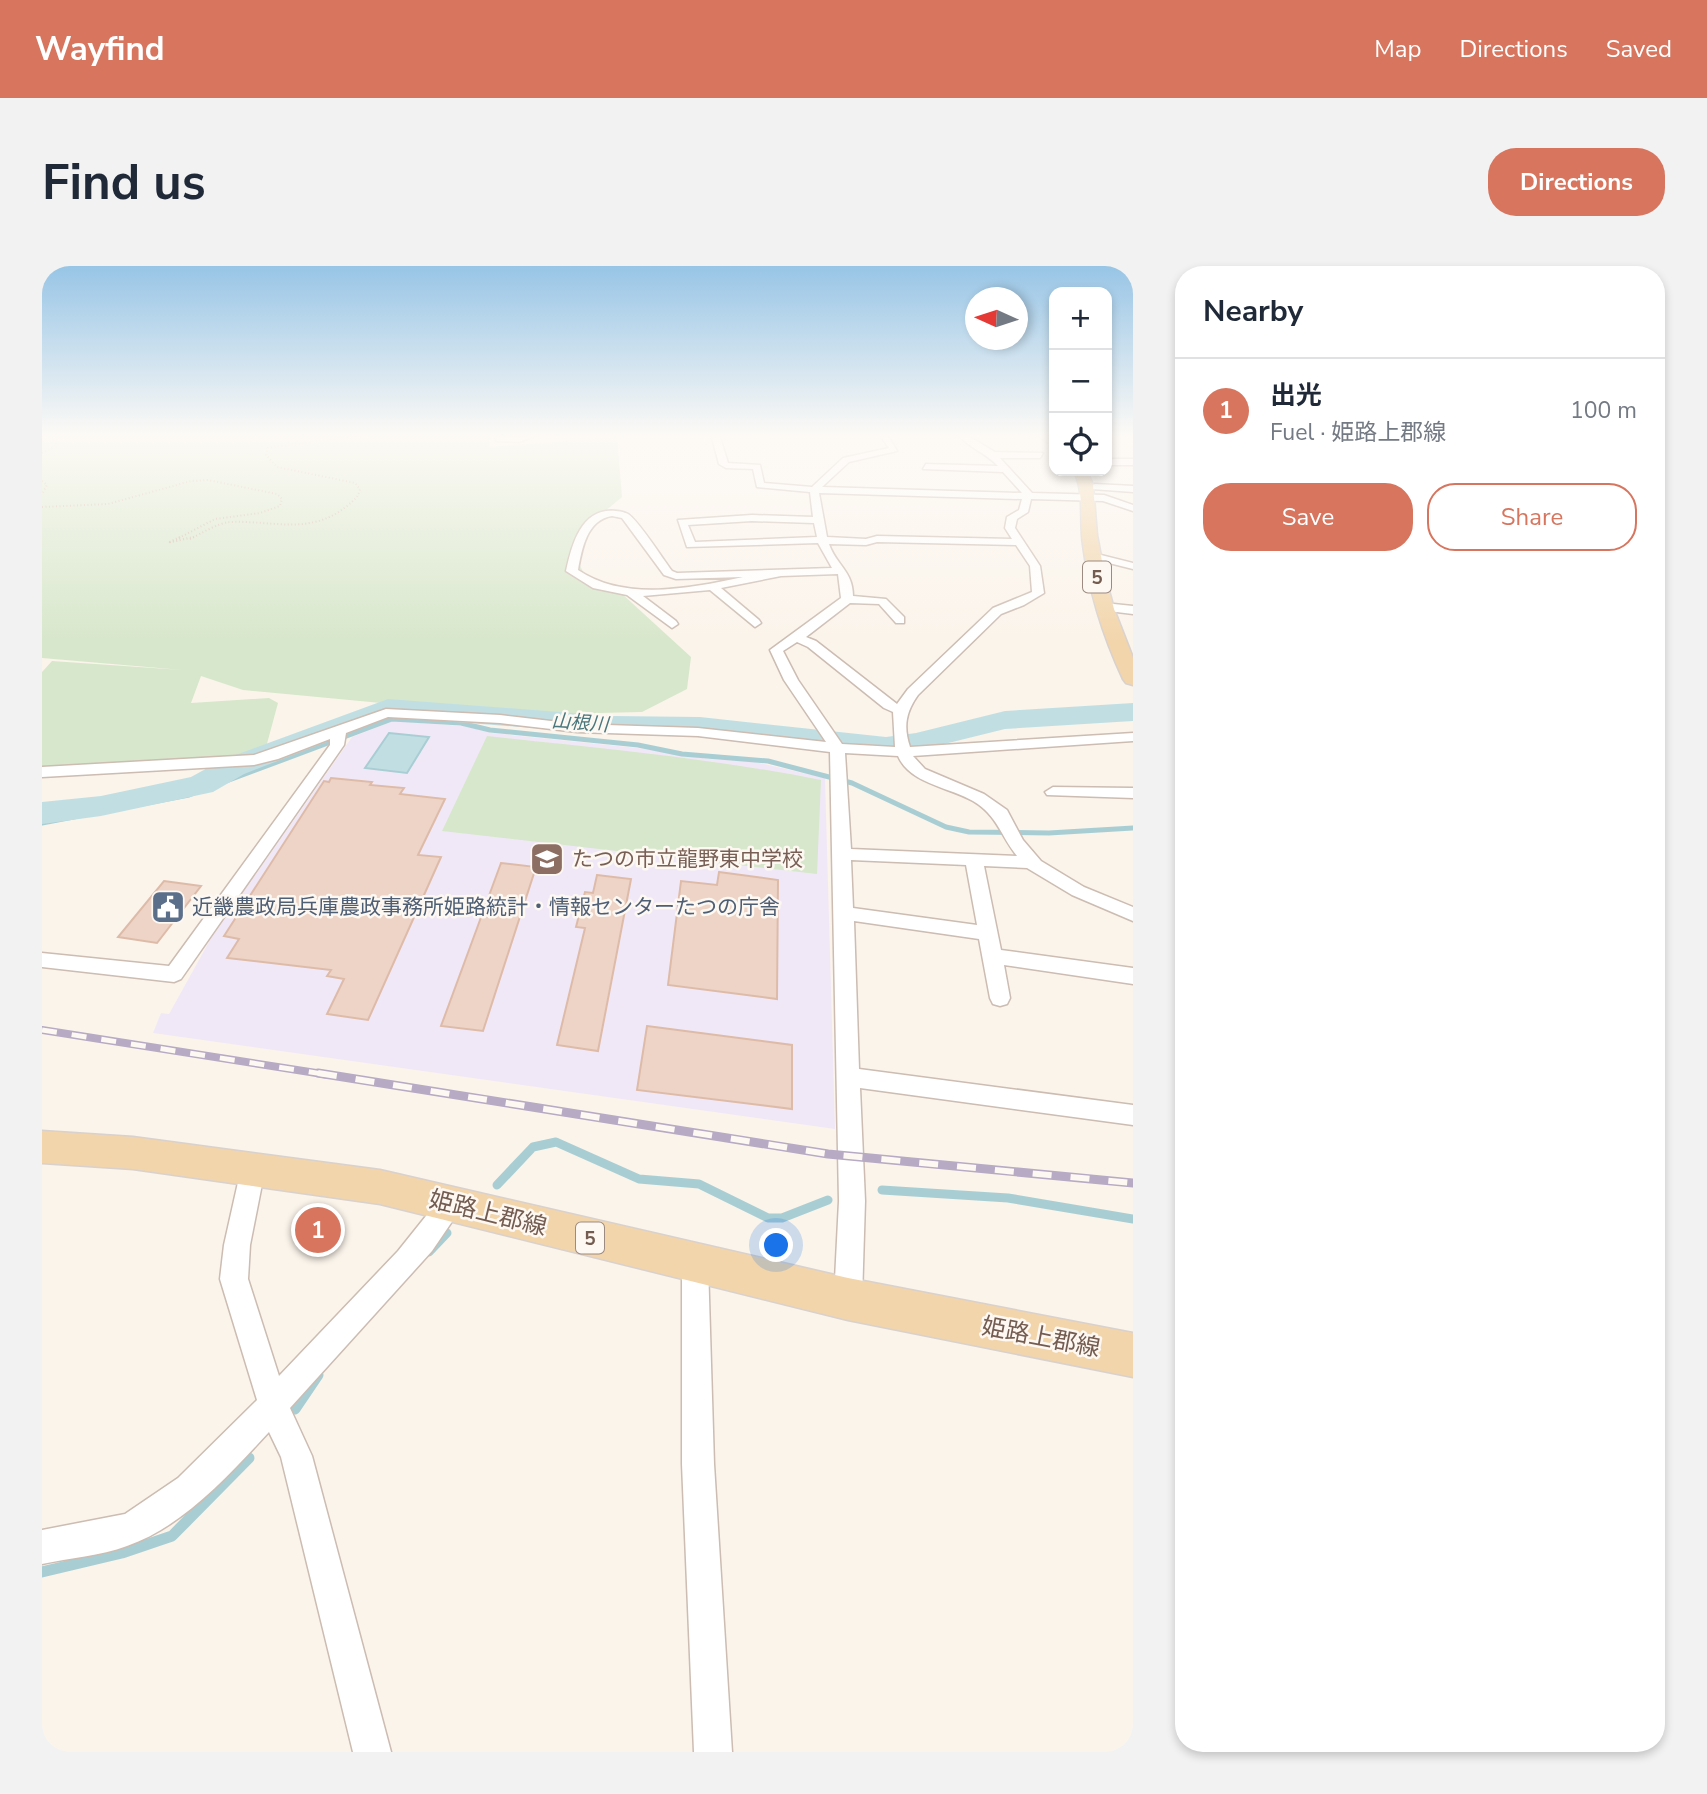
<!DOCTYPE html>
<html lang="en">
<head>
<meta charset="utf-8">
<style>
	body { margin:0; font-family:"Nunito Sans","Noto Sans JP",sans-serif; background:#f2f2f3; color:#1f2937 }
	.controls { position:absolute; right:21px; top:21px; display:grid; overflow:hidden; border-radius:14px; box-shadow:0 4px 10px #0003 }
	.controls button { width:63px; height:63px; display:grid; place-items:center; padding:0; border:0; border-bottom:2px solid #e0e1e3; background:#fff; color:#1f2937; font:35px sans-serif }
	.compass { position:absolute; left:923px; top:21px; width:63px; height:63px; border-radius:50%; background:#fff; box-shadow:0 4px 10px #0003; rotate:273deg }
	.you { position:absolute; left:735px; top:980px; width:24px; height:24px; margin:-18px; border:5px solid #fff; border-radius:50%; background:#1a73e8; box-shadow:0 0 0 10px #1a73e833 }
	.badge { display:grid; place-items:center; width:46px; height:46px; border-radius:50%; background:#d7755e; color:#fff; font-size:23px; font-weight:700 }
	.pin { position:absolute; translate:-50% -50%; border:4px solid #fff; box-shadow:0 2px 7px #0006 }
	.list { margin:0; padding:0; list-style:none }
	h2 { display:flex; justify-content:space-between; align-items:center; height:91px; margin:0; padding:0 28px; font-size:30px }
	h2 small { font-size:23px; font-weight:400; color:#747a83 }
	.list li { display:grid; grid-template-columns:46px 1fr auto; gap:21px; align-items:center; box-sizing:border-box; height:105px; padding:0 28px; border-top:2px solid #e0e1e3 }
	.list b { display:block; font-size:26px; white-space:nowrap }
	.list p { margin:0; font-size:23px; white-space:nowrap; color:#747a83 }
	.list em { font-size:23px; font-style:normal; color:#747a83 }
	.actions { display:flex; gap:14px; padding:21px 28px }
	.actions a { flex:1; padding:16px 0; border:2px solid #d7755e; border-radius:28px; text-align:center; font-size:24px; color:#d7755e }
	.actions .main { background:#d7755e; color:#fff }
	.icon { flex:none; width:38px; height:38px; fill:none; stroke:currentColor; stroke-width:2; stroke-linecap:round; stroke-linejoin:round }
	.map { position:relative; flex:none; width:1091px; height:1486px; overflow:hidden; border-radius:28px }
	header { display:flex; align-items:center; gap:42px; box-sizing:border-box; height:98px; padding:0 35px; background:#d7755e; color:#fff }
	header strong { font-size:33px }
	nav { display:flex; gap:38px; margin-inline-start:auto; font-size:24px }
	.intro { display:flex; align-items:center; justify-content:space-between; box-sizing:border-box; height:168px; padding:0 42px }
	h1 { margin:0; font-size:49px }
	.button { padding:18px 32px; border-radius:28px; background:#d7755e; color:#fff; font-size:24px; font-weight:700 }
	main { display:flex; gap:42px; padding:0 42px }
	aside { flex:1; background:#fff; border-radius:28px; box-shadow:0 4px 10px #0003 }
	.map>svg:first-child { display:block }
</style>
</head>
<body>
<header>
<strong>Wayfind</strong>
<nav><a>Map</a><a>Directions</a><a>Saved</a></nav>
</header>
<div class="intro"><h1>Find us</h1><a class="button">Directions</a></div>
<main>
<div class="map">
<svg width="1091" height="1486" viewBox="0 0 1091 1486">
	<rect width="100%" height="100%" fill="#fbf4eb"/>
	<path fill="#f1e8f7" d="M351,455L422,460L450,467L596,482L667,493L713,496L783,512L793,863L111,767L119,747L127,748L168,674L310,471Z"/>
	<g fill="#d7e7cb">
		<path d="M0,168H447V181L575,171L580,231L545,260L530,283L543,310L578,326L649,391L645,423L600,446L466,449L201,424L159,410L149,437L227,432L236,437L223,485H211L200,491L0,501V406L10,395L140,404L0,392Z"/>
		<path d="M445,470C557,482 668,492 779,514L775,608L400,565Z"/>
	</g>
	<path fill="#c1dfe3" stroke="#a8ced4" stroke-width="2" d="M347,467L387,471L365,507L323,502Z"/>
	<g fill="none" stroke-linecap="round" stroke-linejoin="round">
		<path stroke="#a8ced4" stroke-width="5" d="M0,557L147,529L350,453L419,457L448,464L596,479L640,488L726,495L810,517L904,561L927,566L1007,567L1091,562"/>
		<g stroke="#a8ced4" stroke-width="9">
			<path d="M455,919L491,881L514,876L597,913L657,918L726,952H740L786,934"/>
			<path d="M840,924L966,932L1091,953"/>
			<path d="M387,986L405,967"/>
		</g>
		<g stroke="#a8ced4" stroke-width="11">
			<path d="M253,1143L276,1109"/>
			<path d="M0,1306L80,1287L130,1270L207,1192"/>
		</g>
		<path fill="#c1dfe3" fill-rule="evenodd" d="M346,433L570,450L658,451L844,471L874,467L963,445L1091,437V455L963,463L874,485L844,489L658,469L570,468L349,451L202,508L171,526L59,550L0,558V536L59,530L149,511L180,494Z"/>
	</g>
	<g fill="#edd4c6" stroke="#debba8" stroke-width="2">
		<path d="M289,512L330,516L328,519L362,522L358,528L403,533L376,589L399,591L326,754L285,748L302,713L285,710L289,704L185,692L197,673L182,670L282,515L287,516Z"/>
		<path d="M459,597L494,601L441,765L399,760Z"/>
		<path d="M677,606L736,614L735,733L626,719L639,615L675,619Z"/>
		<path d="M555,609L589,613L556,785L515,779L543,662L534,661L543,626L551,627Z"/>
		<path d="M122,615L159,620L115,677L76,671Z"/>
		<path d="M605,760L750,779V843L595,824Z"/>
	</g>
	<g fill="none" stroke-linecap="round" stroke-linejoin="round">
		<g stroke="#ccbcb2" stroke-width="3">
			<g id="street">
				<path d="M457,168L476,172L498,168L477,176L454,175Z"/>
				<path d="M669,168H677L686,197L718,199L722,217L770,221L801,192L847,182L837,168H845L855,185L807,196L780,221L980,227L961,206L881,203L884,198L956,200C944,187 927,182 915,168H923L953,186L1001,187L998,192H958L990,227L1062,229L1091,239V245L1061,235L989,233L986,246L975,253L973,262L998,300L1002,327L982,339L959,348L876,429C864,446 861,460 868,481L1091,467V475L871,490L883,503L942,528L965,544L981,574L999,595L1042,621L1091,641V655L1030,629L985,602L942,600L959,684L1091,702V718L962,699L968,732L965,738L958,740L951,738L948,732L937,673L812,655L817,803L1091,839V859L818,822L823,935L820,1033L816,1043L806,1047L796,1043L792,1033L797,935L788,486L656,470L535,466L458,457L346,451L304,467L302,479L139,713L132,716L0,701V687L127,700L288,479V473L236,493L212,499L0,511V501L212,489L344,443L458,449L535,458L656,462L784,476L742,414L728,384L799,332L796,308L739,310L679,322L717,354L719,357L713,361L668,324L601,330L634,355L636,358L630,362L585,329L551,322L524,305C529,282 537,249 564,245C570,244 581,245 586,248C596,254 621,293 630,305L635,307L790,302L776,277L645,281L636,254L710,249L771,251L768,226L715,221L711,203L684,202L677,198ZM777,227L980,233L977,244L965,251L963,262L970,273L835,270L824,273L785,271ZM570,250L580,252L622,309L634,313L701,311C649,322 583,336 536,304C540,282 545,254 570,250ZM710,255L772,257L775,271L653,276L646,259ZM835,276L974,279L988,300L990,326L951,342L866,423L855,438L774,375L764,371L808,337L837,338L854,357H862V351L844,333L811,330C811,305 794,299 787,278L824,279ZM755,376L766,381L842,442L851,446L853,481L800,478L756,414L741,385ZM803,487L856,490C868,518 907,521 931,535C956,550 958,569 975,590L809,583ZM809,594L924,599L935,659L811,642Z"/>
				<rect x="1065" y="193" width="26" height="6"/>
				<path d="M1053,218L1091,220V226L1050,223V219Z"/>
				<path d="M1051,287L1091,297V303L1047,292V288Z"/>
				<path d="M1062,337L1091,340V348L1058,344V338Z"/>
				<path d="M1011,521L1091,522V532L1005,529L1003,526Z"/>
				<path d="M211,892L220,895L223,903L208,979L206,1013L237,1110L356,985L400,930L409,926L418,930L422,938L390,985L248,1142L270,1190L349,1486H311L239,1191L227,1166C187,1209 142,1260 85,1280C58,1290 28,1292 0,1298V1264L83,1248L136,1212L215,1134L178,1013L182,979L199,903L202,895Z"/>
				<path d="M653,985L662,989L666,998L672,1198L690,1486H652L640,1198V998L644,989Z"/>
			</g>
		</g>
		<g stroke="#d8d1ce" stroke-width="3">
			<g id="primary">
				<path d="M994,168H1007L1012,171V181Z"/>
				<path d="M1032,205H1045L1051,219L1055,269L1062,306L1072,343L1091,392V419L1084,417L1081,413C1061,370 1047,326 1041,279C1037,255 1043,228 1032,205Z"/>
				<path d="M0,865L91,871L338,904L806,1012L1091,1067V1111L806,1054L338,938L91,903L0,897Z"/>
			</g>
		</g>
		<g stroke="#d3b7a8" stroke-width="2" stroke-dasharray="1 2.5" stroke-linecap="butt">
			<path d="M0,187L18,178L9,175L23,168"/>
			<path d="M0,215L5,219L0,228"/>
			<path d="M0,241L66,238L149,215L166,214L235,228L240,233L238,240L218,247L173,253L135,273"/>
			<path d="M148,273C160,267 176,257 188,256C230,254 268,270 305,240C312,234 316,232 318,223L313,217L235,201L224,189L226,182L332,168"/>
		</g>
		<path stroke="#d3b7a8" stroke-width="2.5" stroke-dasharray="1 2.5" stroke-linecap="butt" d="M138,271L128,276L152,271"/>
		<use href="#street" fill="#fff" fill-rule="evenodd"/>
		<use href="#primary" fill="#f2d5ab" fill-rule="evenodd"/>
		<g stroke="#b7aac4" stroke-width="8">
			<path id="rail-far1" d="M0,764L287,809"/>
		</g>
		<g stroke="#b7aac4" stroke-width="9">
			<path id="rail" d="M276,807L786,888L1091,917"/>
		</g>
		<use href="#rail-far1" stroke="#fdf8f2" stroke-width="5" stroke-dasharray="15" stroke-linecap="butt"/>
		<use href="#rail" stroke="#fdf8f2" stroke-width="6" stroke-dasharray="19" stroke-linecap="butt"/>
	</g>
	<linearGradient id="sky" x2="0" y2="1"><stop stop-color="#98c5e6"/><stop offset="0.45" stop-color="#fdfaf6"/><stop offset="1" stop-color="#fdfaf6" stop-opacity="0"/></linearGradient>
	<rect width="1091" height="376" fill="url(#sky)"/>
	<defs>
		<g id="school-square" transform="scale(1.75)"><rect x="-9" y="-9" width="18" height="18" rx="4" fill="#8d6e63" stroke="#fdf8f2"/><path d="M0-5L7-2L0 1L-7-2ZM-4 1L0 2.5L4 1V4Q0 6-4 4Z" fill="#fff"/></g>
		<g id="civic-square" transform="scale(1.75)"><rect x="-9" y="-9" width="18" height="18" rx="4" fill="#5c6f8a" stroke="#fdf8f2"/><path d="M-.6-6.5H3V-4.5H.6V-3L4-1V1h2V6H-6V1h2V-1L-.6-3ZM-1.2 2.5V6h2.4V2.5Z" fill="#fff"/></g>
	</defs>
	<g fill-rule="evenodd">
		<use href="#school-square" x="505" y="593"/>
		<use href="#civic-square" x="126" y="641"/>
	</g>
	<g text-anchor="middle" stroke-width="5" stroke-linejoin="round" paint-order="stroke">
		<g fill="#fdf8f2" stroke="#9d8b81" stroke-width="2">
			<rect x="1041" y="295.5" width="28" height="31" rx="5"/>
			<rect x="534" y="956.5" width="28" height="31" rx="5"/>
		</g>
		<g font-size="19" font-weight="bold" fill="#745c50">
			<text x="1055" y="318">5</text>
			<text x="548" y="979">5</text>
		</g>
		<g font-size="19" font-style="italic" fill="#49777d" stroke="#fdf8f2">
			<text transform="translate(538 456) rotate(4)" y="7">山根川</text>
		</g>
		<g font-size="21" fill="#785e54" stroke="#fdf8f2" text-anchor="start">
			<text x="530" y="600">たつの市立龍野東中学校</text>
		</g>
		<g font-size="21" fill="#4e5e75" stroke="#fdf8f2" text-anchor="start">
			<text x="150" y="648">近畿農政局兵庫農政事務所姫路統計・情報センターたつの庁舎</text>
		</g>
		<g font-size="24" fill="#745c50" stroke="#fdf8f2">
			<text transform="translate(446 947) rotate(14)" y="8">姫路上郡線</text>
			<text transform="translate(999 1071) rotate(11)" y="8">姫路上郡線</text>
		</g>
	</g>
</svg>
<div class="controls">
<button>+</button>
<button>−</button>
<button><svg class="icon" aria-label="locate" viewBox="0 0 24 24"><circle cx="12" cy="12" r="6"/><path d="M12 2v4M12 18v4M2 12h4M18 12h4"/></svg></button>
</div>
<svg class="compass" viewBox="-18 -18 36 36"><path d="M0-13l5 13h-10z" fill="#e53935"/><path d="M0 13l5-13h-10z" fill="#747a83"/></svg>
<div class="you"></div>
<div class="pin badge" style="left:276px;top:964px">1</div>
</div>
<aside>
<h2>Nearby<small></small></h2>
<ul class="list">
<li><span class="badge">1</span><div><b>出光</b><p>Fuel · 姫路上郡線</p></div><em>100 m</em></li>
</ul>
<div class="actions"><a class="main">Save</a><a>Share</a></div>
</aside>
</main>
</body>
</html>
